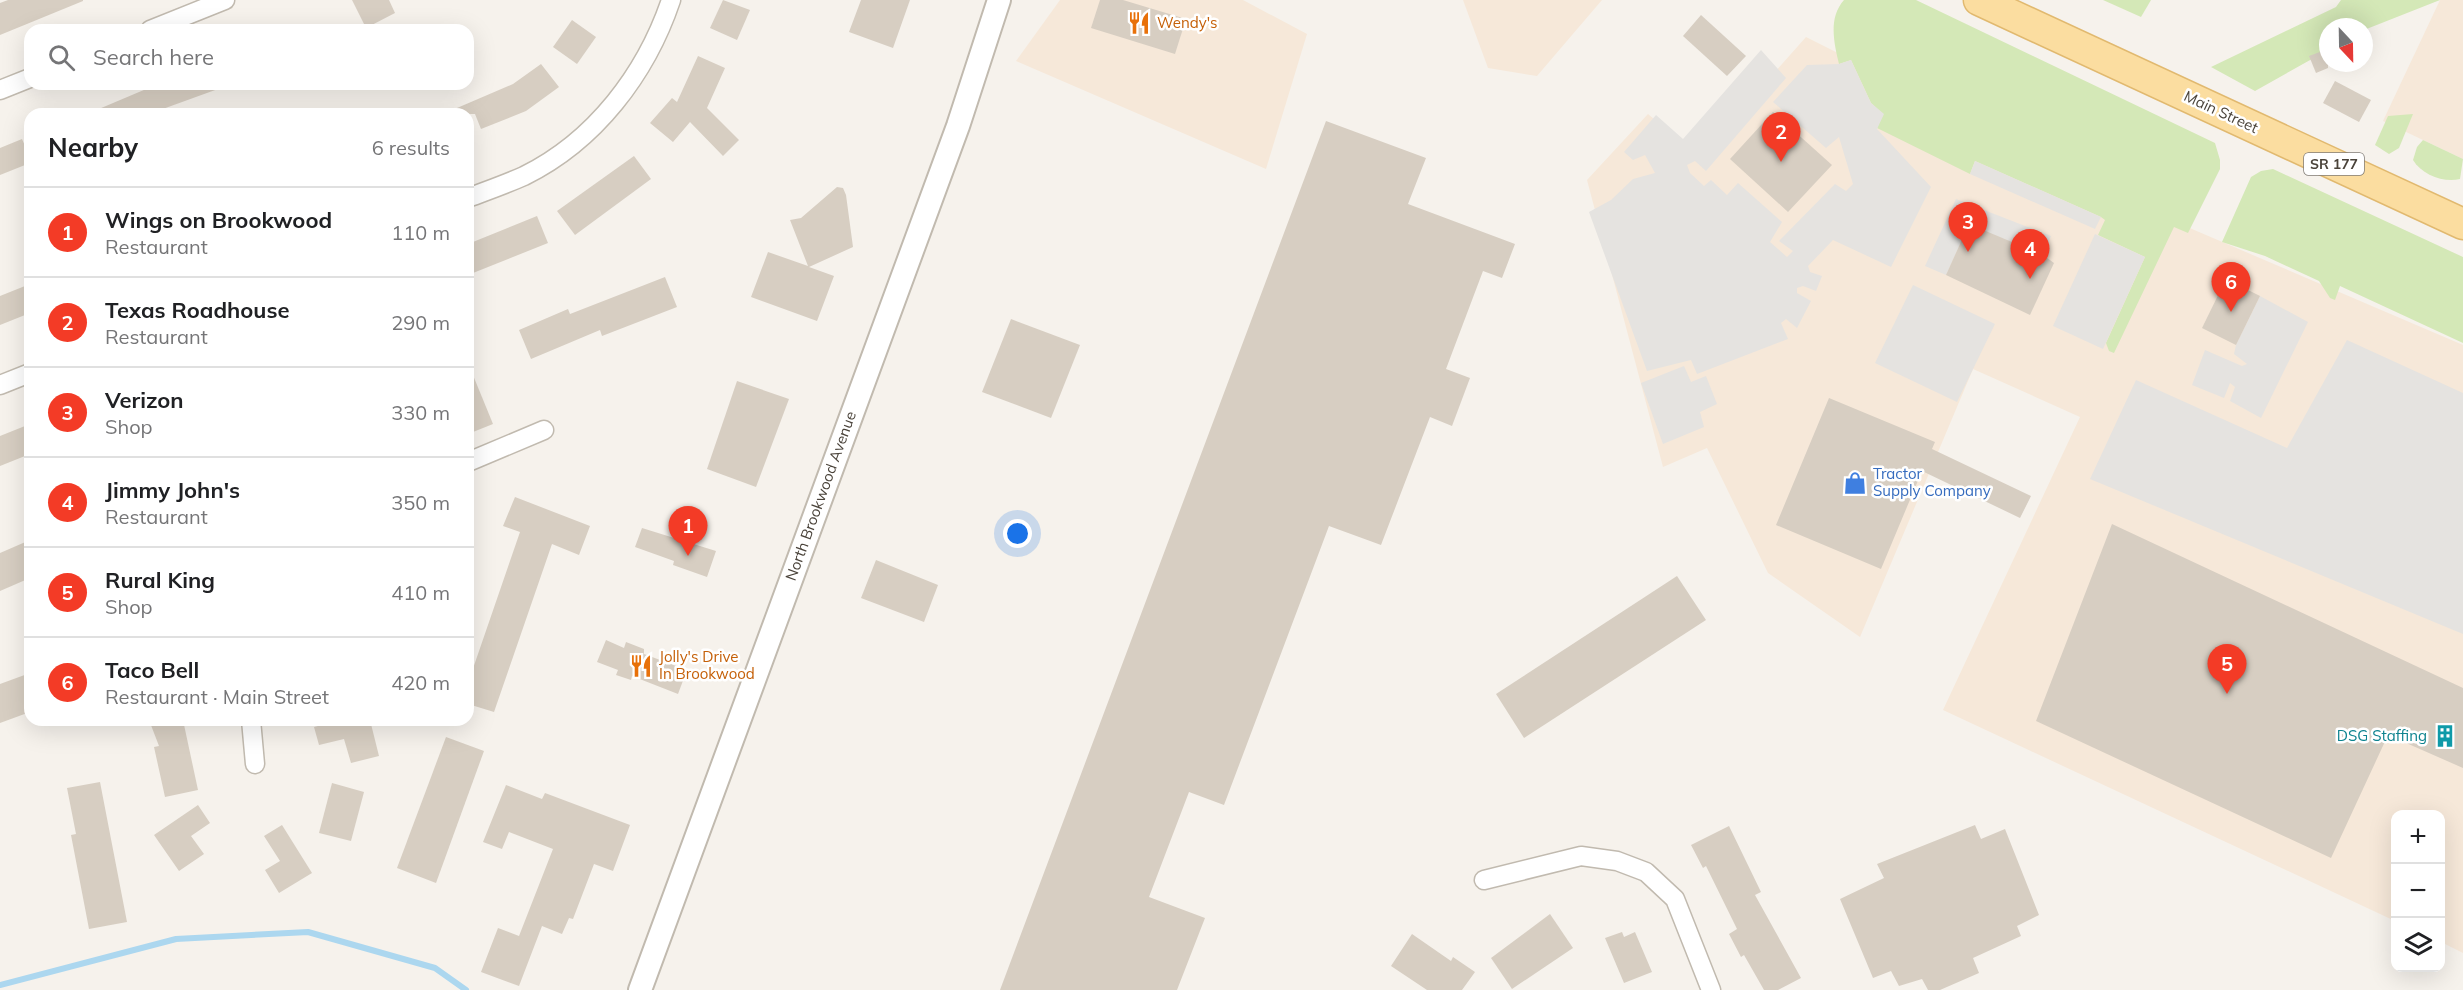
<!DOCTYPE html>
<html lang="en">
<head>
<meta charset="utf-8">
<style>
	body { margin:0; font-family:Mulish,sans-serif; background:#f2f2f2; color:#202124 }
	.controls { position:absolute; right:18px; bottom:18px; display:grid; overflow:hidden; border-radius:12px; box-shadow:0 6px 24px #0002 }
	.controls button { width:54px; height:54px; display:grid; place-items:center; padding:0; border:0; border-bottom:2px solid #e0e0e0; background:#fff; color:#202124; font:30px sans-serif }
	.compass { position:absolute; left:2319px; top:18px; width:54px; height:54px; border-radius:50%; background:#fff; box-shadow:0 6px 24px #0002; rotate:158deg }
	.you { position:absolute; left:1018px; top:534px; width:21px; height:21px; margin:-15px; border:4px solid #fff; border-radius:50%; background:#1a73e8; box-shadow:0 0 0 9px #1a73e833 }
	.badge { display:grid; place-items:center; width:39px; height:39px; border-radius:50%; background:#f33b26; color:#fff; font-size:20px; font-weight:700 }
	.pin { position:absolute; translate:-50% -50px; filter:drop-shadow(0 2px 3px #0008) }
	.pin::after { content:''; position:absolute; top:32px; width:21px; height:18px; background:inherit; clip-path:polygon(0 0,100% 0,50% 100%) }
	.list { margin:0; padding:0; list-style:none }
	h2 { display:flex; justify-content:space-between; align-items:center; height:78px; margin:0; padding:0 24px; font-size:26px }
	h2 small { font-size:20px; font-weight:400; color:#757577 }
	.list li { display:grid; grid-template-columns:39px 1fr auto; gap:18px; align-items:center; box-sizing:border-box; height:90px; padding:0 24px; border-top:2px solid #e0e0e0 }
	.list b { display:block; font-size:22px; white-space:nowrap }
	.list p { margin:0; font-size:20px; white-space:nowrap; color:#757577 }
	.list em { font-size:20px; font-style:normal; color:#757577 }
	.icon { flex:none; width:33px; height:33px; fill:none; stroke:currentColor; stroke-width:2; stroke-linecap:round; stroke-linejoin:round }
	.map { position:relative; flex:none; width:2463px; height:990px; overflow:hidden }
	.search { position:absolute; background:#fff; box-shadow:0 6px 24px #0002; left:24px; top:24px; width:450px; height:66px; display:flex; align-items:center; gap:15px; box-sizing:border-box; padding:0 21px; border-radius:18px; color:#757577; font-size:22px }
	.panel { position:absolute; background:#fff; box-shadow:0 6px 24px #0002; left:24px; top:108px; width:450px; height:618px; border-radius:18px }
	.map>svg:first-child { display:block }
</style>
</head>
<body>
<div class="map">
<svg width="2463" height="990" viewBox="0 0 2463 990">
	<rect width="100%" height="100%" fill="#f6f2ec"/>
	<g fill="#f6e8d9">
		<path d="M1060,0H1243L1307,34L1266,169L1016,61Z"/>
		<path d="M1463,0H1602L1537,76L1488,68Z"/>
		<path d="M2440,0H2463V159L2383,121Z"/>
		<path d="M1806,37L2171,220L2463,345V953L2441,942L2440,814H2396L2395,921L1943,710L2080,417L1973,369L1860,637L1768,573L1707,448L1663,467L1587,180L1648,114L1699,157Z"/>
	</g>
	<g fill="#d4e8b7">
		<path d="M1844,0H1916L2215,143L2220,160V169L2188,233L2174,227L2114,353L2109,351L2106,343L2145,257L2098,235L2105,220L2101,217L1975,161L1970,174L1877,128L1883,114L1871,103L1851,60L1839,64C1834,43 1828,18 1844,0Z"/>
		<path d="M2103,0H2151L2141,17Z"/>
		<path d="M2341,0H2440L2364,30V27H2328V50L2255,91L2211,67L2336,7Z"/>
		<path d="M2413,114L2399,148L2389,154L2375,145L2388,116Z"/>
		<path d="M2423,140L2463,159L2460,179C2444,183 2422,175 2413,160L2417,147Z"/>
		<path d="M2273,169L2463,257V343L2340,286L2335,300L2330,298L2319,281L2265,256L2222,242L2251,177L2261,171Z"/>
	</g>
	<g fill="#e5e3e0">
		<path d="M1761,50L1786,78L1706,171L1695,161L1687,165L1690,173L1704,186L1711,180L1727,195L1738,183L1782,222L1770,242L1787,257L1793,251L1779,241L1835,184L1846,191L1853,184L1839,137L1826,148L1773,102L1807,65L1839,64L1851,60L1871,103L1884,114L1877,129L1931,187L1891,267L1833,240L1808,266L1810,272L1822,276L1816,291L1803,286L1797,288V293L1811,301L1797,328L1786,319L1781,323L1788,339L1697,374L1691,360L1647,371L1589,212L1611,200L1633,179L1655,173L1645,155L1633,160L1624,152L1656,115L1683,139Z"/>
		<path d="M1975,161L2101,217L2095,229L1970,174Z"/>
		<path d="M1956,199L2051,236L2043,255L1969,225L1946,275L1925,266Z"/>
		<path d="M2095,234L2145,257L2103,349L2053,326Z"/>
		<path d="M1913,285L1995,324L1957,402L1875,363Z"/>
		<path d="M2260,296L2308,322L2261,418L2230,401L2235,387L2230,383L2224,398L2192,385L2205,350L2242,366L2247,364L2234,354L2236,345Z"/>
		<path d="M2347,340L2463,393V634L2090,479L2136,380L2287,448Z"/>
		<path d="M1684,366L1691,382L1706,376L1717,404L1700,412L1704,427L1663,444L1641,383Z"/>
	</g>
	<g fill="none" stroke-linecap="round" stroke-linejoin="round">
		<path stroke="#acd7ef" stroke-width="6" d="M0,985L176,939L308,932L435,968L466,990"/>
	</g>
	<g fill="#d7cec2">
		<path d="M8,0H83V1L0,35V3Z"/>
		<path d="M352,0H389L395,13L366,28Z"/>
		<path d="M723,0L750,10L737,40L710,28Z"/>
		<path d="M861,0H910L893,48L849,32Z"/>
		<path d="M1100,0H1123L1186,19L1175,54L1091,28Z"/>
		<path d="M1701,15L1746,56L1727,76L1683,36Z"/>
		<path d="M572,20L596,37L577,64L553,47Z"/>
		<path d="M2328,49V68L2316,73L2309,56Z"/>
		<path d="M698,56L725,68L707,108L739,140L723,156L690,122L673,142L650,123L672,98L677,102Z"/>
		<path d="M541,64L559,87L526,111L481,129L475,114H443L513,84Z"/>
		<path d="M2335,81L2371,100L2359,122L2323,103Z"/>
		<path d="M158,84L229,85L149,114H87Z"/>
		<path d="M1773,112L1832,165L1788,212L1730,159Z"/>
		<path d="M1326,121L1426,158L1408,204L1515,244L1502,278L1483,271L1446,369L1470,378L1452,426L1430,417L1381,545L1329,526L1224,805L1189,792L1149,897L1205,918L1177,990H1000Z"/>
		<path d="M22,139L25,146L30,144V163L0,175V148Z"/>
		<path d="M634,156L651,179L575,235L557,211Z"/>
		<path d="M837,187L843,188L846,195L853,247L809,267L834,276L817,321L751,297L768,252L808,266L790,220L801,218Z"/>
		<path d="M537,216L548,243L468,275V244Z"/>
		<path d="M1969,224L2043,255L2054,263L2030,315L1946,275Z"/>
		<path d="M665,277L677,307L602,336L600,330L531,359L519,330L568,309L570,314Z"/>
		<path d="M2226,279L2260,296L2236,345L2202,328Z"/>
		<path d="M30,284V313L0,325V296Z"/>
		<path d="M1011,319L1080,345L1051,418L982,392Z"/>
		<path d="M468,363L493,424L468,434Z"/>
		<path d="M737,381L789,399L756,487L707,469Z"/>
		<path d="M1829,398L1935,442L1932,449L2031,496L2020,518L1922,471L1881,569L1776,525Z"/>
		<path d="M30,424V454L0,466V436Z"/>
		<path d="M515,497L590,526L579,555L552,544L494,712L468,704V683L520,532L503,526Z"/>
		<path d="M2112,524L2463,688V768L2388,735L2331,858L2036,721Z"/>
		<path d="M642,528L716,551L707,577L673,565L674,561L635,547Z"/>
		<path d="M30,540V578L0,591V553Z"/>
		<path d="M876,560L938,585L924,622L861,598Z"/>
		<path d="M1677,576L1706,620L1524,738L1496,694Z"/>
		<path d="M606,640L624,648L626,642L644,649V654L687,670L678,694L632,676L631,680L616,675L618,670L597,662Z"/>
		<path d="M30,673V712L0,723V684Z"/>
		<path d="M149,720H183L198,790L165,797L154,747L159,746Z"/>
		<path d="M341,720H370L379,756L351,763L344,739L319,745L314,727Z"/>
		<path d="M446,737L484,751L436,883L397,868Z"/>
		<path d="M100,782L127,922L89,929L71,835L76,834L67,788Z"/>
		<path d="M332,783L364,792L351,841L319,833Z"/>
		<path d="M506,785L542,799L545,793L630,825L613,871L594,864L573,919L569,918L562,934L542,926L519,986L481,972L498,928L519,936L553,849L509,832L502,849L483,842Z"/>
		<path d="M198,805L210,823L191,836L204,854L179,871L154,835Z"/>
		<path d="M282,825L312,873L279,893L265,870L280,861L264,836Z"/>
		<path d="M1975,825L1981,839L2005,829L2039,915L2017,926L2021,936L1973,958L1979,973L1940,990H1928L1922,979L1899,986L1891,971L1873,978L1840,899L1884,878L1877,864Z"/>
		<path d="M1729,826L1761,892L1755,895L1801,978L1778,990H1764L1744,955L1741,957L1729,934L1737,929L1706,866L1703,868L1691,845Z"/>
		<path d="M1550,914L1573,948L1512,989L1491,958Z"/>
		<path d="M1622,932L1624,937L1635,932L1652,972L1624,983L1605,938Z"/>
		<path d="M1412,934L1451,961L1453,957L1475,972L1462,990H1427L1391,966Z"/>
	</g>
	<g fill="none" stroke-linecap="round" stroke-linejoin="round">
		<g stroke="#c1baaf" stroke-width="21">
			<g id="minor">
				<path d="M150,30L225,0"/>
				<path d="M0,90L30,78"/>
				<path d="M468,198C486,191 506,184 524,176C595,141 646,74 671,0"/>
				<path d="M0,385L30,373"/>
				<path d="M468,462L544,430"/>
				<path d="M251,720L255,764"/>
				<path d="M1484,880L1581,856L1617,861L1646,872L1675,899L1711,990"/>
			</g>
		</g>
		<g stroke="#c1baaf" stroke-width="26">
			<path id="tertiary" d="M640,990L958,126L999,0"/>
		</g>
		<g stroke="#e1b96f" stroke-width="33">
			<path id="primary" d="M1979,0L2463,224"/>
		</g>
		<use href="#minor" stroke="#fff" stroke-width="18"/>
		<use href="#tertiary" stroke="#fff" stroke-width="22"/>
		<use href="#primary" stroke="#fbdda0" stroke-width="30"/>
	</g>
	<defs>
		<g id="restaurant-bare" transform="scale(1.8)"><path d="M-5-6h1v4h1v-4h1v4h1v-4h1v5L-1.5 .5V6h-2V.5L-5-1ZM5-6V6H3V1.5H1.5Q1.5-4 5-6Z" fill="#e8710a" stroke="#fff" stroke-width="2.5" paint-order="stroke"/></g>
		<g id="shop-bare" transform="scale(1.8)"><path d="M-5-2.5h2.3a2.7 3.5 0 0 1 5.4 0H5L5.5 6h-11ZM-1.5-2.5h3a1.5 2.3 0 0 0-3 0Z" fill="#3f7fe0" stroke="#fff" stroke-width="2.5" paint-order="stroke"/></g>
		<g id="building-bare" transform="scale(1.8)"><path d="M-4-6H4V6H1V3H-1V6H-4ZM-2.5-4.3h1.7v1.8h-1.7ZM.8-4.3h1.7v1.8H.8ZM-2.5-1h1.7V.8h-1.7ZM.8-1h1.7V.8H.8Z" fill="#0f9aa8" stroke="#fff" stroke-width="2.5" paint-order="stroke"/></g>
	</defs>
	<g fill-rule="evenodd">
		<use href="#restaurant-bare" x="1139" y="23"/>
		<use href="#shop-bare" x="1855" y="483"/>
		<use href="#restaurant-bare" x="641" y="666"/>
		<use href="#building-bare" x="2445" y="736"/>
	</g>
	<g text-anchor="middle" stroke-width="5" stroke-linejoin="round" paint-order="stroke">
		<rect fill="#fff" stroke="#807b75" stroke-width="1.5" x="2304" y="153" width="60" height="22" rx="4.5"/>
		<g font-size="14" font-weight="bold" fill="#4a433a">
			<text x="2334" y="169">SR 177</text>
		</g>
		<g font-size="15" fill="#c56008" stroke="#fff" text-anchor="start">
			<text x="1157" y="28">Wendy's</text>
			<text x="659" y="662">Jolly's Drive<tspan x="659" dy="17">In Brookwood</tspan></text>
		</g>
		<g font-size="15" fill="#4a433a" stroke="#fff">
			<text transform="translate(2221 112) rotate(25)" y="5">Main Street</text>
			<text transform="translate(821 496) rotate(-70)" y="5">North Brookwood Avenue</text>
		</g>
		<g font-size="15" fill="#366cbe" stroke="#fff" text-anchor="start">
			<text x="1873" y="479">Tractor<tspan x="1873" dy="17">Supply Company</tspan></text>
		</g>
		<g font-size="15" fill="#0d838f" stroke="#fff" text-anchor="end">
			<text x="2427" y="741">DSG Staffing</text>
		</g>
	</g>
</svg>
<div class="controls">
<button>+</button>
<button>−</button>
<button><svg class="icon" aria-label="layers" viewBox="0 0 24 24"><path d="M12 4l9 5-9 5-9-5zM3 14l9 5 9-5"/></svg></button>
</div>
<svg class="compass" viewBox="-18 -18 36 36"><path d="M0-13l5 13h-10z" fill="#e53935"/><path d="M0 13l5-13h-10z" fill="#757577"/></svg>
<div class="you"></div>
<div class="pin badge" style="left:688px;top:556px">1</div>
<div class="pin badge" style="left:1781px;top:162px">2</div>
<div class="pin badge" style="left:1968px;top:252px">3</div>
<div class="pin badge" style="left:2030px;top:279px">4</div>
<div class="pin badge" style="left:2227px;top:694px">5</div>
<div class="pin badge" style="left:2231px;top:312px">6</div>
<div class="search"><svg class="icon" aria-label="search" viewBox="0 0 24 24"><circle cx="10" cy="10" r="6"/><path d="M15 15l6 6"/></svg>Search here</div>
<section class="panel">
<h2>Nearby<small>6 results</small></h2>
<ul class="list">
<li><span class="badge">1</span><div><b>Wings on Brookwood</b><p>Restaurant</p></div><em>110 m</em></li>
<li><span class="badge">2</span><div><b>Texas Roadhouse</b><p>Restaurant</p></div><em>290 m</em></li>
<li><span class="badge">3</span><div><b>Verizon</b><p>Shop</p></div><em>330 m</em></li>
<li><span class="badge">4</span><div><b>Jimmy John's</b><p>Restaurant</p></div><em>350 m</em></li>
<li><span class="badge">5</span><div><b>Rural King</b><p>Shop</p></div><em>410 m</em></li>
<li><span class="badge">6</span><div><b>Taco Bell</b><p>Restaurant · Main Street</p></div><em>420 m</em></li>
</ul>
</section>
</div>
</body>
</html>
